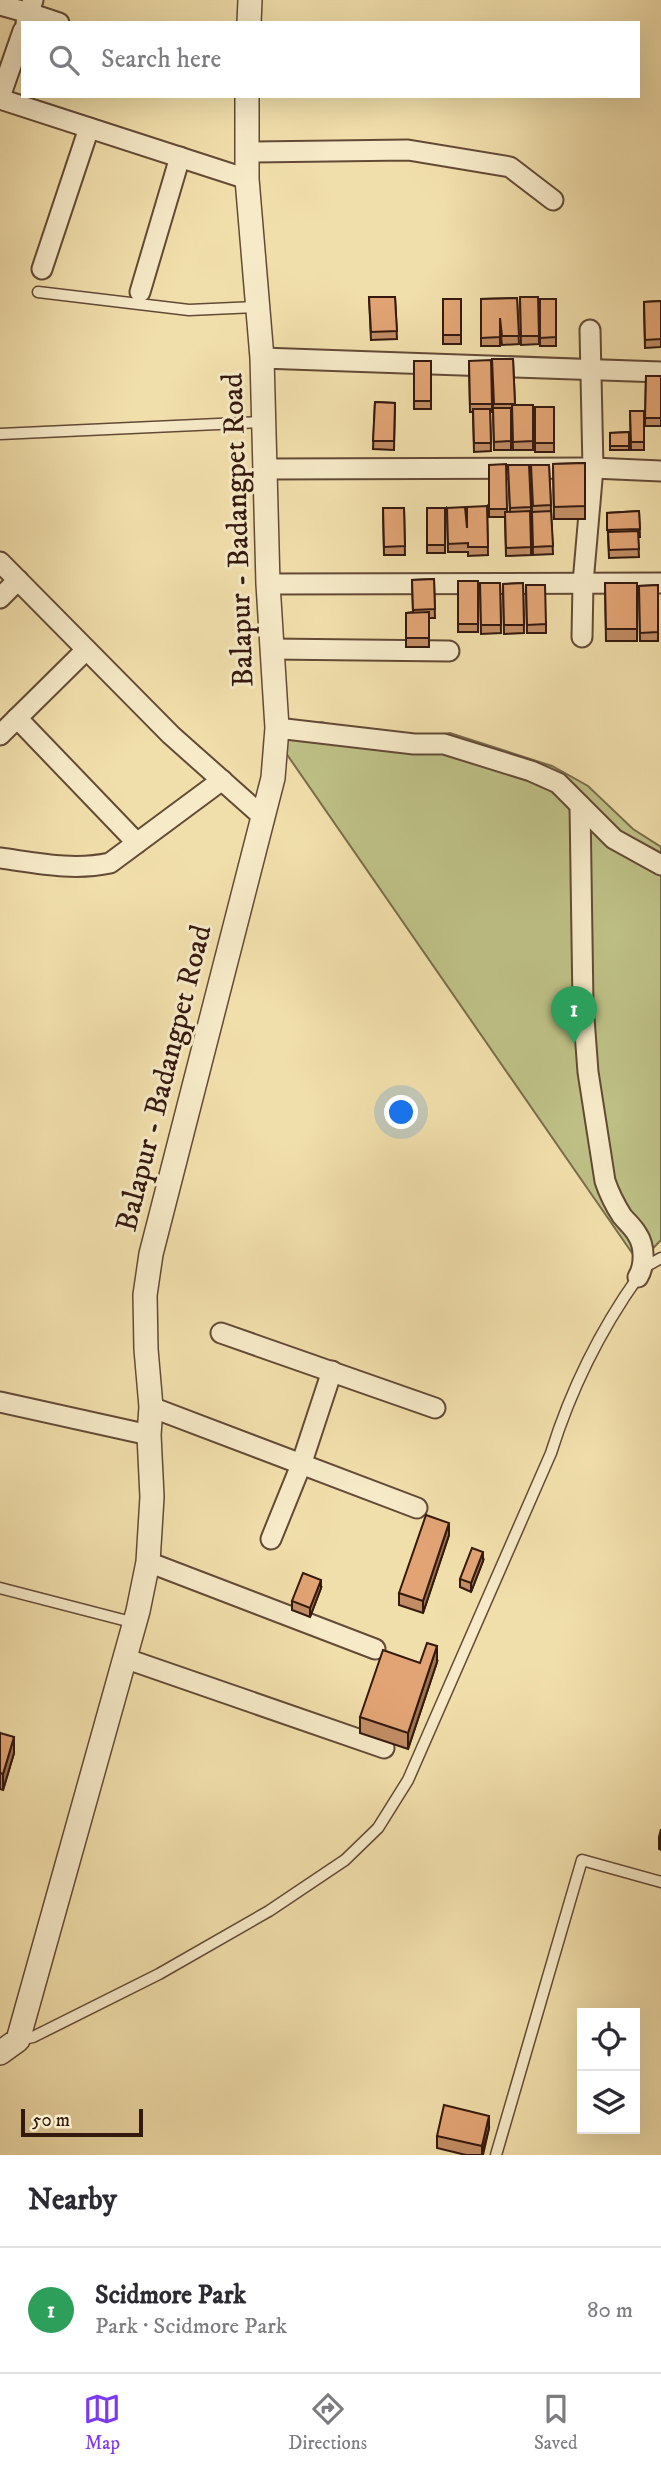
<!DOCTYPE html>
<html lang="en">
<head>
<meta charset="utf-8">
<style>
	body { margin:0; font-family:"IM FELL DW Pica",serif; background:#f2f2f3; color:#2b2b33 }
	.controls { position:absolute; right:21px; bottom:21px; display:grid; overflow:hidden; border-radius:0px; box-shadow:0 7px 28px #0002 }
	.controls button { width:63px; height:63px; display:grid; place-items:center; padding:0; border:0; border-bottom:2px solid #e1e1e2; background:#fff; color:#2b2b33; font:35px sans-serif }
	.scale { position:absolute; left:21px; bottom:18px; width:122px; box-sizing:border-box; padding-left:7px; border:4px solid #34190f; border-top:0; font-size:19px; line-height:24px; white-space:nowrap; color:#34190f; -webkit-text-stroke:5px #f6eac8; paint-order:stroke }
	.you { position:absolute; left:402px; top:1113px; width:24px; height:24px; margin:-18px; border:5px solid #fff; border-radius:50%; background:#1a73e8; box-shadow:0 0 0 10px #1a73e833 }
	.badge { display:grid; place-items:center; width:46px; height:46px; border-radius:50%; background:#7c3aed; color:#fff; font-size:23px; font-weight:700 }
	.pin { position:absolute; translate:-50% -58px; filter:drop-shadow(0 2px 4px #0008) }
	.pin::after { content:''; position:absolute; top:37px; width:24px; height:21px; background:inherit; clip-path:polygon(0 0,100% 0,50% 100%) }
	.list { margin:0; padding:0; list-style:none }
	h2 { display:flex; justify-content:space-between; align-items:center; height:91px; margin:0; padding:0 28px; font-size:30px }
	h2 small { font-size:23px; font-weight:400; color:#7c7c81 }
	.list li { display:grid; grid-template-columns:46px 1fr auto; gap:21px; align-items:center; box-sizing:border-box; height:126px; padding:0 28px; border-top:2px solid #e1e1e2 }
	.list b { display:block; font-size:26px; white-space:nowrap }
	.list p { margin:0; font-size:23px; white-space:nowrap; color:#7c7c81 }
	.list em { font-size:23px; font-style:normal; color:#7c7c81 }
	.icon { flex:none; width:38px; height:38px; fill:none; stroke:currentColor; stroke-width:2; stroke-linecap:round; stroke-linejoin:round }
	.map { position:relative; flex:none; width:661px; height:2155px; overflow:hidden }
	.search { position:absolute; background:#fff; box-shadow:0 7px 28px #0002; left:21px; right:21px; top:21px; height:77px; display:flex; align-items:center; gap:18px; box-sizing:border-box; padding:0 24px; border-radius:0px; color:#7c7c81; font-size:26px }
	.sheet { height:217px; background:#fff }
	nav { display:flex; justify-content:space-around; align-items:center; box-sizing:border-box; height:98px; border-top:2px solid #e1e1e2; background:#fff; font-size:19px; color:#7c7c81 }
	nav a { display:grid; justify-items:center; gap:4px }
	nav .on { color:#7c3aed }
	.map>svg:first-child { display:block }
</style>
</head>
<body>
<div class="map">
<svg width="661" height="2155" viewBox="0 0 661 2155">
	<rect width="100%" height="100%" fill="#f1dfab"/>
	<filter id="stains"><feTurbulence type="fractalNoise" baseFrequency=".00286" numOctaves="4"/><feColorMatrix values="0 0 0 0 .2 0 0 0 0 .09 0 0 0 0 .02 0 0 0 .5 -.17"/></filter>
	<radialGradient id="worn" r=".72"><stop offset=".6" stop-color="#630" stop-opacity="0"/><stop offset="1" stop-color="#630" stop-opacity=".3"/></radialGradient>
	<path fill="#bec186" stroke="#796d4a" stroke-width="2" d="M321,722L397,740L450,733L552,766L588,786L633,829L661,847V1240L639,1263L279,743Z"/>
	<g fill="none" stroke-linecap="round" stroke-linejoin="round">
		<g stroke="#634a36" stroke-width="13">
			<g id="service">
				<path d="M38,292L189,310L258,307"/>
				<path d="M0,434L264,422"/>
				<path d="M643,1268L661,1258"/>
				<path d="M0,1588L135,1623"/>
				<path d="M18,2040L33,2037L159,1974L269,1911L345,1860L378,1828L408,1780L551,1453C571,1389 599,1332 638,1277"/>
				<path d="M496,2155L582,1860L661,1882"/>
			</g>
		</g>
		<g stroke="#634a36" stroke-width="23">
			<g id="minor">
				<path d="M0,5L29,13L33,0"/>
				<path d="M26,23L29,13L59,23"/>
				<path d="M0,97L23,31"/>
				<path d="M0,99L247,179"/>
				<path d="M247,152L408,150L510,167L553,200"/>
				<path d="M42,269L89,128"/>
				<path d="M140,292L180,157"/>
				<path d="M262,358L661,372"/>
				<path d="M267,469L593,468L661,471"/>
				<path d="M0,562L171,735L262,816"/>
				<path d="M268,584L661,583"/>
				<path d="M0,598L18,580"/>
				<path d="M582,637L583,583L593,468L590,330"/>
				<path d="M271,649L449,651"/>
				<path d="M17,718L137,843"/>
				<path d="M277,728L414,744H444L531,771L558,783L614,839L661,865"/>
				<path d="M0,735L86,650"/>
				<path d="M580,805L583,1005L588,1072L605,1181C609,1193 615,1205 622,1216C627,1222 633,1227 637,1234C645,1246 645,1265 638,1277"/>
				<path d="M0,858C37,863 73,871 110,863L222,780"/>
				<path d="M221,1333L435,1408"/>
				<path d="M0,1402L149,1435"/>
				<path d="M151,1407L417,1508"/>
				<path d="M271,1539L301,1465L332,1371"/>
				<path d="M148,1562L375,1649"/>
				<path d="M127,1659L384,1748"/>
			</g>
		</g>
		<g stroke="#634a36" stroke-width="26">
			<g id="tertiary">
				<path d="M249,23L250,0"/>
				<path d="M0,2053L18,2040L138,1611L148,1562L152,1497L149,1435L151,1407L146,1349L145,1295L151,1254L273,778L277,728L268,584L262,358L247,179V96"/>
			</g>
		</g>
		<use href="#service" stroke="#f6eac8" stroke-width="10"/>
		<use href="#minor" stroke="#f6eac8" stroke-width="19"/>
		<use href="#tertiary" stroke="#f6eac8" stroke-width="23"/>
	</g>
	<g fill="#c28d64" stroke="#34190f" stroke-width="2">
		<path d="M369,297H395L397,339L371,340Z"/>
		<path d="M520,297H538L539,344L521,345Z"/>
		<path d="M517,298L519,344L502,345L500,327V346H481V299Z"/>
		<rect x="443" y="299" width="18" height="45"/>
		<rect x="540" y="299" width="16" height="47"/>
		<path d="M661,301V347L645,348L644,302Z"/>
		<path d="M492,359H513L515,405H533V450H513L512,412H511V450H494Z"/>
		<rect x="414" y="361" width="17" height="48"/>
		<path d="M469,361L492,404V412H490L491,451L474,452L473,412H470Z"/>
		<path d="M646,376H661V426H645Z"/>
		<path d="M375,402L395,403L394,450L373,449Z"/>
		<rect x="535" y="407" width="19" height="45"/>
		<path d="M630,411H644V450H631Z"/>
		<path d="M629,432V450H610V433Z"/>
		<path d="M585,463V519H554L553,464Z"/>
		<path d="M489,465L507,509V512H510L508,465L531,507V555L506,556L505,517H489Z"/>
		<path d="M531,465H549L553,554L533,555Z"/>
		<path d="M487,506L488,555L468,556V552H448L447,508L467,526Z"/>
		<path d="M383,508H404L405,555H384Z"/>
		<rect x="427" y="508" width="18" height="45"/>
		<path d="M639,511L640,537H638L639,557L609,558L607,513Z"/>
		<path d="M434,579L435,618H429V647H406V613L413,612L412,580Z"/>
		<rect x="458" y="581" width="20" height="51"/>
		<path d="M480,583H500L501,633L481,634Z"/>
		<path d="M523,583L524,633L504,634L503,584Z"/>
		<path d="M605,583H637V641H606Z"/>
		<path d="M526,585L546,624V633H527Z"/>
		<path d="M658,585V641H640L639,586Z"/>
		<path d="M449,1535L423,1613L399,1605V1593Z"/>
		<path d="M483,1561L471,1592L460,1587V1579Z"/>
		<path d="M321,1588L310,1617L292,1610V1601Z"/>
		<path d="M437,1662L408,1749L360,1733V1717Z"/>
		<path d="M0,1733L14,1753L3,1790L0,1789Z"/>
		<path d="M661,1829V1850L659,1849V1837Z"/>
		<path d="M489,2128L483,2155H466L437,2148V2136Z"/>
	</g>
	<g fill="#9e7351" stroke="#34190f" stroke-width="2">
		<path d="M449,1523V1535L423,1613V1601Z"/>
		<path d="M483,1552V1561L471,1592V1583Z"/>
		<path d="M321,1580V1588L310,1617V1608Z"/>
		<path d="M437,1646V1662L408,1749V1733Z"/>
		<path d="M14,1737V1753L3,1790V1774Z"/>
		<path d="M489,2116V2128L482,2155V2146Z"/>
	</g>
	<g fill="#e2a474" stroke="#34190f" stroke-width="2">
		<path d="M369,297H395L397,331L371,332Z"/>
		<path d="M520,297H538L539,336H521Z"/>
		<path d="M517,298L519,336H502L500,318V337L481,338V299Z"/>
		<rect x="443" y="299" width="18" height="36"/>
		<path d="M540,299H556V337L540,338Z"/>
		<path d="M661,301V339L645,340L644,302Z"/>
		<path d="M492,359H513L515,404H494Z"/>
		<path d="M491,360L492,404H470L469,361Z"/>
		<rect x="414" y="361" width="17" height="40"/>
		<path d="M646,376H661V418H645Z"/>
		<path d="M375,402L395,403L394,441H373Z"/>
		<path d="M512,405H533V441L513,442Z"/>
		<rect x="535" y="407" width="19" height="36"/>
		<path d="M493,408H511V441L494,442Z"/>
		<path d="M473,409H490L491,443H474Z"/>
		<path d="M630,411H644V442H631Z"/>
		<path d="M629,432V446H610V433Z"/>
		<path d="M585,463V506L554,507L553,464Z"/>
		<path d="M506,464L507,509H489V465Z"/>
		<path d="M508,465H529L531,507L510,508Z"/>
		<path d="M531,465H549L551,505L533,506Z"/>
		<path d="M487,506L488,547H468V543L448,544L447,508L465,507L467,528V507Z"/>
		<path d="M383,508H404L405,546L384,547Z"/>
		<rect x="427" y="508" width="18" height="37"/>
		<path d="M530,511L531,547L506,548L505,512Z"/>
		<path d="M551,511L553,546L533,547L532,512Z"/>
		<path d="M639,511L640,529L607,530V513Z"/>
		<path d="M638,531L639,549L609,550L608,532Z"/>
		<path d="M434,579L435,609L413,610L412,580Z"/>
		<rect x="458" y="581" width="20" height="43"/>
		<path d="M480,583H500L501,625H481Z"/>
		<path d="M523,583L524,625H504L503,584Z"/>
		<path d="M605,583H637V629H606Z"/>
		<path d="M526,585H545L546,624L527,625Z"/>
		<path d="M658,585V632L640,633L639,586Z"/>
		<path d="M429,612V638H406V613Z"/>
		<path d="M426,1515L449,1523L423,1601L399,1593Z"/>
		<path d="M472,1548L483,1552L471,1583L460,1579Z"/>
		<path d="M303,1573L321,1580L310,1608L292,1601Z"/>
		<path d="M427,1643L437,1646L408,1733L360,1717L383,1650L420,1663Z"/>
		<path d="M0,1733L14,1737L3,1774L0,1773Z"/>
		<path d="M444,2105L489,2116L482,2146L437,2136Z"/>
	</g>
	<g text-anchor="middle" stroke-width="6" stroke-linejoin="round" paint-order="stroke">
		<g font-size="30" fill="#34190f" stroke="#f6eac8">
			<text transform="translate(237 530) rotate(-92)" y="10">Balapur - Badangpet Road</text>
			<text transform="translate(163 1078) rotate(-76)" y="10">Balapur - Badangpet Road</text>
		</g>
	</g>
	<rect width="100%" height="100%" filter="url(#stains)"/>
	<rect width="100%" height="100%" fill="url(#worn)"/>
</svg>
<div class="controls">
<button><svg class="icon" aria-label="locate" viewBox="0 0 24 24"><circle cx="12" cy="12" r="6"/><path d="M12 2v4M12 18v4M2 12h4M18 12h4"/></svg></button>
<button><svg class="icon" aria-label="layers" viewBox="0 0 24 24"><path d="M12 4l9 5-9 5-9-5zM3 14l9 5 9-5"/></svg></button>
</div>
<div class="scale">50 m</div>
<div class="you"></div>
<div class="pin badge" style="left:574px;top:1044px;background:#2e9e5b">1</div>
<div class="search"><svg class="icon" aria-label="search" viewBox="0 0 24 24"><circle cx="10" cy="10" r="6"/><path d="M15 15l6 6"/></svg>Search here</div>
</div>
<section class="sheet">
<h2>Nearby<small></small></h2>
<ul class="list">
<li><span class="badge" style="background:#2e9e5b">1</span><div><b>Scidmore Park</b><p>Park · Scidmore Park</p></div><em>80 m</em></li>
</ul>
</section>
<nav>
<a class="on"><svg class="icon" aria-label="map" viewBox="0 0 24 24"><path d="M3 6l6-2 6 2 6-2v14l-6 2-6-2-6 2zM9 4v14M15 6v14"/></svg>Map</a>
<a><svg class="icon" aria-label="directions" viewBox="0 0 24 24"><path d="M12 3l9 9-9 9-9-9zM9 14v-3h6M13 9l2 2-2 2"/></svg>Directions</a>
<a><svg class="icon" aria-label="saved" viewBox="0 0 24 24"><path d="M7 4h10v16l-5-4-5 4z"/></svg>Saved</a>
</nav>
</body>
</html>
